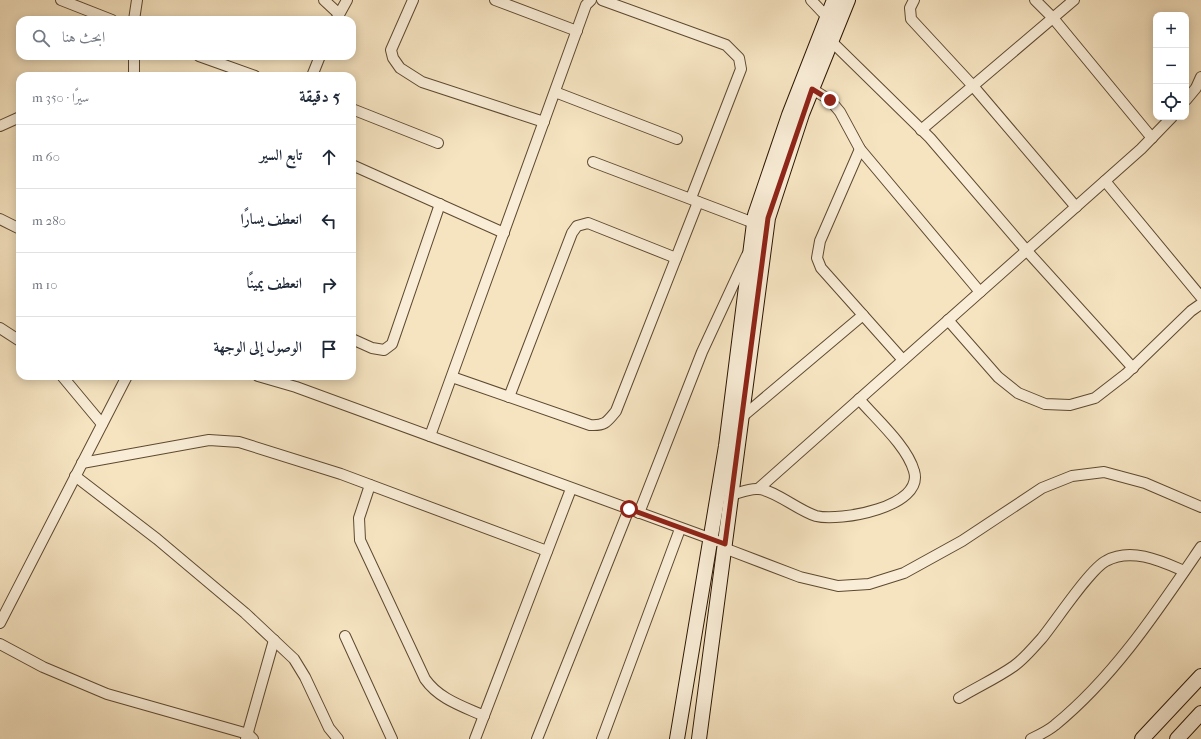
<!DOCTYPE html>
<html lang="ar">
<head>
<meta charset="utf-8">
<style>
	body { margin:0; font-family:"IM FELL French Canon",Amiri,serif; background:#f2f2f3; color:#1f2937; direction:rtl }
	.controls { position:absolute; right:12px; top:12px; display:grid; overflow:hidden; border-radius:8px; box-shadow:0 2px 10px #0003 }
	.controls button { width:36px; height:36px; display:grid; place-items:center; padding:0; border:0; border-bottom:1px solid #e0e1e3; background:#fff; color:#1f2937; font:20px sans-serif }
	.stop { position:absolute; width:12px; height:12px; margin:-9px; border:3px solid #8f2418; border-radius:50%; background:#fff }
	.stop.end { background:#8f2418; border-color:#fff; box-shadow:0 1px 4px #0008 }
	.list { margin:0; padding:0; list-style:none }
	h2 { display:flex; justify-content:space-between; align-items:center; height:52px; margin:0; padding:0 16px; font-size:17px }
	h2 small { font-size:13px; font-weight:400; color:#747a83 }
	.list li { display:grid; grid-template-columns:26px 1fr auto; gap:12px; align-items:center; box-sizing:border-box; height:64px; padding:0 16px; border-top:1px solid #e0e1e3 }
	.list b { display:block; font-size:15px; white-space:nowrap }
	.list em { font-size:13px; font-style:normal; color:#747a83 }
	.icon { flex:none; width:22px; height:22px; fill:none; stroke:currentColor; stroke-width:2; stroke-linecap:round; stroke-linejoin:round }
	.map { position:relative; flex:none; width:1201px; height:739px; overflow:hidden; direction:ltr }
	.search { position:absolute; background:#fff; box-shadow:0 2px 10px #0003; left:16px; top:16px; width:340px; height:44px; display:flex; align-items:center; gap:10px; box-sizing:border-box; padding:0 14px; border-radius:12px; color:#747a83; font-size:15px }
	.panel { position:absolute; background:#fff; box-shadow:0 2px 10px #0003; left:16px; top:72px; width:340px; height:308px; border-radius:12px; direction:rtl }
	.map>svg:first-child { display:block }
</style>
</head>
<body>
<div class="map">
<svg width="1201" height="739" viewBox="0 0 1201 739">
	<rect width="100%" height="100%" fill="#f6e4c1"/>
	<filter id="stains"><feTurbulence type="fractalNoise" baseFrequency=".005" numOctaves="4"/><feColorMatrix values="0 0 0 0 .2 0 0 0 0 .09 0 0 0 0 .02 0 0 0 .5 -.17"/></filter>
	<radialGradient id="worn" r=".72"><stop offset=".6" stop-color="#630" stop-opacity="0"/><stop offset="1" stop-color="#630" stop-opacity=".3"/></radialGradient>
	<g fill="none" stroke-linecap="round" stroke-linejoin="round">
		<g stroke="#5e4930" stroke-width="12">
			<g id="street">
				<path d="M61,0L112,20"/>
				<path d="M324,0L339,14"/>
				<path d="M413,0L391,50L393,58L400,68L422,82L544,122"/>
				<path d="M495,0L577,31"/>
				<path d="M602,0L726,45L739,58L741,69L691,198"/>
				<path d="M811,0L827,17"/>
				<path d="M914,0L910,8L911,19L973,86L1076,207"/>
				<path d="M1035,0L1053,18L1152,138"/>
				<path d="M134,20L137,0"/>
				<path d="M336,20L347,0"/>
				<path d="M831,41L930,138L1027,251L1133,368"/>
				<path d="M134,56V76"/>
				<path d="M199,56L255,76"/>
				<path d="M312,76L320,56"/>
				<path d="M812,89L830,100L840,112L860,149L980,292"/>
				<path d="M555,92L677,139"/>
				<path d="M1186,100L1196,88L1201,77"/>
				<path d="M352,109L438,143"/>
				<path d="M0,126L20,117"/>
				<path d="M921,130L1074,0"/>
				<path d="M860,149L820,241L817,258L821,268L903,360"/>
				<path d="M593,162L754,223"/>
				<path d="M352,165L504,233"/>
				<path d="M1105,181L1201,297"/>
				<path d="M0,219L20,229"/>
				<path d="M948,320L998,377L1018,393L1045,404L1070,405L1095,398L1126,374L1191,311L1201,304"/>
				<path d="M0,328L20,341"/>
				<path d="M352,339L372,348L384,350L392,344L440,204"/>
				<path d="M62,376L102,424"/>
				<path d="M258,376L296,387L717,541"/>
				<path d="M452,377L590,425C605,426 607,422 616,411L698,202"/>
				<path d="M509,397L572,233L577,226L588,223L676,258"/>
				<path d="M742,417L863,315"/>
				<path d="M430,436L586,5L591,0"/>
				<path d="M82,463L209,440L239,442L341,474L547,551"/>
				<path d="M75,476L157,539L245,613L294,659L305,677L329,728L338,739"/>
				<path d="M370,485L359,518L360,540L425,679C439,699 462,706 484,716"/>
				<path d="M758,489L1141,149L1172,117"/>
				<path d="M731,495C739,493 750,488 758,489C773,489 799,511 816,516C839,522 925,507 914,471C907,446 876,419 859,399"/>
				<path d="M639,513L702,352L747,255"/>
				<path d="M724,548L800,577L838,586L869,584L904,573L962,541L1042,488L1072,476L1104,472L1145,483L1201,507"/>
				<path d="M0,623L127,376"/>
				<path d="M345,636L392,739"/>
				<path d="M0,644L43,667L107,694L248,734L253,739"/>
				<path d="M959,698C977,687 997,678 1014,666C1024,659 1034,647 1042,638C1056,621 1090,569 1106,561C1131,547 1161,561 1184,571"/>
				<path d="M246,739L274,640"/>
				<path d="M475,739L571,489"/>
				<path d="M537,739L629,509"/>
				<path d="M602,739L680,529"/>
				<path d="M1031,739C1039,735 1048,731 1055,725C1114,677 1158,610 1201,547"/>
			</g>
		</g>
		<g stroke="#2c1500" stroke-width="16">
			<g id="secondary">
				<path d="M677,739L726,446L755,215L789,115L834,0"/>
				<path d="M699,739L768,218L802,114L848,0"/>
				<path d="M1142,739L1201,676"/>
				<path d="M1177,739L1201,713"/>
			</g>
		</g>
		<use href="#street" stroke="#f9edd7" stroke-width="10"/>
		<use href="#secondary" stroke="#f9edd7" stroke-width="14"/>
	</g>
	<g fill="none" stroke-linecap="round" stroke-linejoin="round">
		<path stroke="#8f2418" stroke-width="5" d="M629,509L725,544L768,218L812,89L830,100"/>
	</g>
	<rect width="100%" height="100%" filter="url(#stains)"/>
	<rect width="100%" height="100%" fill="url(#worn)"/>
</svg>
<div class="controls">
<button>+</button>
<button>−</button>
<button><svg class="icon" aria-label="locate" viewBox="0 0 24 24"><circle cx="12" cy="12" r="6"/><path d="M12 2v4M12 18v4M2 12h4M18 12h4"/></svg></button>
</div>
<div class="stop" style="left:629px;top:509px"></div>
<div class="stop end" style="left:830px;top:100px"></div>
<div class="search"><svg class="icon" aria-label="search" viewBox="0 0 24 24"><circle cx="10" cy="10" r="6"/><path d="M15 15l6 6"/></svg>ابحث هنا</div>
<section class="panel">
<h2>5 دقيقة<small>سيرًا · 350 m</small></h2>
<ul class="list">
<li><svg class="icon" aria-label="ahead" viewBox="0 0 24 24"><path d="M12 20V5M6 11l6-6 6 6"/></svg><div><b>تابع السير</b></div><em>60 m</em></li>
<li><svg class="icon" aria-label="left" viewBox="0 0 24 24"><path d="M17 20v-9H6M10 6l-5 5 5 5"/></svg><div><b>انعطف يسارًا</b></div><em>280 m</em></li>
<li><svg class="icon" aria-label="right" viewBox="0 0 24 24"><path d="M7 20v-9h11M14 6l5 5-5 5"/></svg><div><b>انعطف يمينًا</b></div><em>10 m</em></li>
<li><svg class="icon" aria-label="arrive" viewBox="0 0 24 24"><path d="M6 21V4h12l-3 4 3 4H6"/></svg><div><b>الوصول إلى الوجهة</b></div></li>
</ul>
</section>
</div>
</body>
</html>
